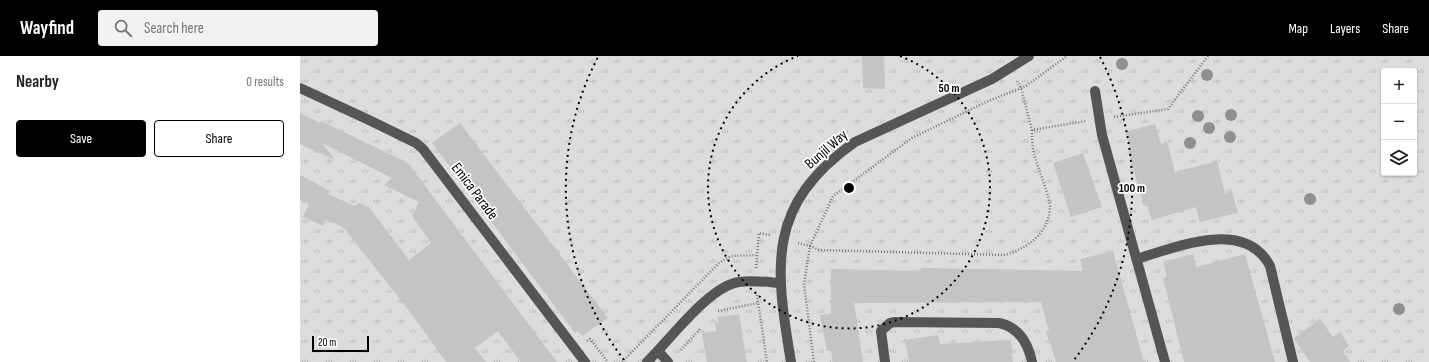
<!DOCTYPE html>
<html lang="en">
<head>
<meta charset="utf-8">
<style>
	body { margin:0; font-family:"Sofia Sans Condensed",sans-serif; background:#f2f2f2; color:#202124 }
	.controls { position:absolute; right:12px; top:12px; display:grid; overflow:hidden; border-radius:4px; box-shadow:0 1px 3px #0004 }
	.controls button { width:36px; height:36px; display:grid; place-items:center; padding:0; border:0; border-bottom:1px solid #e0e0e0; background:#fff; color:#202124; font:20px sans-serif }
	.scale { position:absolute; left:12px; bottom:10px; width:57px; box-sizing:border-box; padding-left:4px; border:2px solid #000; border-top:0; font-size:11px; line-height:14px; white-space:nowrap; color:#000; -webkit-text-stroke:3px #fff; paint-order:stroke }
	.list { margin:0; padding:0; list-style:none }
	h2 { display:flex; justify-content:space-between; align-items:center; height:52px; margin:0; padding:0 16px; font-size:17px }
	h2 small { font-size:13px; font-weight:400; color:#757577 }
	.actions { display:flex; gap:8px; padding:12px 16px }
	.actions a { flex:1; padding:9px 0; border:1px solid #000; border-radius:4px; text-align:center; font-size:14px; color:#000 }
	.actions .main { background:#000; color:#fff }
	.icon { flex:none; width:22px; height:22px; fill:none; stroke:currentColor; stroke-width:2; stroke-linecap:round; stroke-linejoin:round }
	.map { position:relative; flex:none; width:1129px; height:306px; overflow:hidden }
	header { display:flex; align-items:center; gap:24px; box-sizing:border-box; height:56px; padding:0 20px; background:#000; color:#fff }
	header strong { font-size:19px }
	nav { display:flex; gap:22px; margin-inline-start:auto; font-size:14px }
	.search { width:280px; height:36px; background:#f2f2f2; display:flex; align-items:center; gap:10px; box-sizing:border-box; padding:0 14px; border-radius:4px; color:#757577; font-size:15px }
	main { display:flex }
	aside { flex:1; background:#fff }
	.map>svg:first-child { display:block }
</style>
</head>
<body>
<header>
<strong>Wayfind</strong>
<div class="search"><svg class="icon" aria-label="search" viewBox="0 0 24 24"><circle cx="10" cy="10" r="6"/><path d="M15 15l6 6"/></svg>Search here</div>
<nav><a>Map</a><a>Layers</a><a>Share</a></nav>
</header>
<main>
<aside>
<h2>Nearby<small>0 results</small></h2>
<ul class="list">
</ul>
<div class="actions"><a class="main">Save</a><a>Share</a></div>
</aside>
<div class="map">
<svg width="1129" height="306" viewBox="0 0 1129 306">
	<defs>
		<pattern id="grass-tufts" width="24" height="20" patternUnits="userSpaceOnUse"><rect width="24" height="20" fill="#dcdcdc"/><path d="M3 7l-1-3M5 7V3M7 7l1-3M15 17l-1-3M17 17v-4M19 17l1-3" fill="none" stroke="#bbb"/></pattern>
	</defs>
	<rect width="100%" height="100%" fill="#fff"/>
	<path fill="url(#grass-tufts)" fill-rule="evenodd" d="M0,0H1129V306H0ZM1084,15H1114V117H1084Z"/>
	<g fill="#c4c4c4">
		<path d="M562,0H584L585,33L563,32Z"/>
		<path d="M0,57L20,67L21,65L108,107L257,306H221L198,275L175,292L186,306H146L110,256L44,172L26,163L23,170L3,161L9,148L0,143V119L30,135L28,138L55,150L59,147L69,151L109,204L131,187L112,160L119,146L84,129L92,122L22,87L35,104L0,88Z"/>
		<path d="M160,67L308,262L282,280L278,274L275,277L132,87Z"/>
		<path d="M855,68L861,88L867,86L875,116L917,105L925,138L932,136L938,157L900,166L896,151L852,164L847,150H844L828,95L831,94L825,76Z"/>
		<path d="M783,97L802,151L771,161L753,107Z"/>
		<path d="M813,195L844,306H756L746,275H749L741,246L554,247L563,306H533L531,295H527L520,259L531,258V213L621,215V212L783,215L780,203Z"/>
		<path d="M893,198L896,211L945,198L975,306H884L863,222L867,221L863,206Z"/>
		<path d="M439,258L447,306H407L402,277L416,275L415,267L418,266V261Z"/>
		<path d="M1020,263L1033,281L1040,276L1049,290L1043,295L1050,306H1010L995,284L994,282Z"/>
		<path d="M638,279L640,288L711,284L713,306H609L605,284Z"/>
	</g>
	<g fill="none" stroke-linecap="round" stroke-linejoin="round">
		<g stroke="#777" stroke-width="2.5" stroke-dasharray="1 2" stroke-linecap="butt">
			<path d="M717,25L721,32L732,74"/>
			<path d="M814,61L868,53L908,0"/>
			<path d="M498,187L510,190L533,140L612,82L686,46L726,30L767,0"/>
			<path d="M456,212L459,177L470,179"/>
			<path d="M457,239L467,306"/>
			<path d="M418,255L458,247"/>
			<path d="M287,285L290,283L308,306"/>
			<path d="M381,294L401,272"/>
			<path d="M322,306L419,207L431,200L456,199"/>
			<path d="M514,306L504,228L510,190L519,194L704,199C727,193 748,178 750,152C751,143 737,109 734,98C732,90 732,82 732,74L786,65"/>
		</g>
		<g stroke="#555" stroke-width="10">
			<path d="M0,32L71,65L116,87L123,93L285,306"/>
			<path d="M795,35L802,79L865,306"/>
			<path d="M837,203C876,191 945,162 970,210L993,306"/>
			<path d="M358,295L368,306"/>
			<path d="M347,306C370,284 409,230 439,226C452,224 467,226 480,227"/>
			<path d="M491,306C475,210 466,149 555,86L692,23L729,0"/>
			<path d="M585,306L581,275L590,267L595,266L699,267C719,271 728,287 732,306"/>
		</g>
	</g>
	<g fill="#8f8f8f">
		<circle cx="822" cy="8" r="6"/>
		<circle cx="907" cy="19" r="6"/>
		<circle cx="931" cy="59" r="6"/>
		<circle cx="898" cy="60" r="6"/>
		<circle cx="909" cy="72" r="6"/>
		<circle cx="930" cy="81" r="6"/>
		<circle cx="890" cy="87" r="6"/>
		<circle cx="1010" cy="143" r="6"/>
		<circle cx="1099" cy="253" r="6"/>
	</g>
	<g fill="none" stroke="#000" stroke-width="2" stroke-dasharray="2 4">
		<path d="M600 0A141 141 0 1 1 498 0"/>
		<path d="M324 304A283 283 0 0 1 298 1M800 1A283 283 0 0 1 774 304"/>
	</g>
	<g text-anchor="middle" stroke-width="3.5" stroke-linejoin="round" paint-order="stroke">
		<g font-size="15" fill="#000" stroke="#fff">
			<text transform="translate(526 93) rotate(-41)" y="5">Bunjil Way</text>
			<text transform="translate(175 135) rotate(53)" y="5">Emica Parade</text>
		</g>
	</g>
	<circle cx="549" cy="132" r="6" fill="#000" stroke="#fff" stroke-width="2"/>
	<g font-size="12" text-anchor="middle" font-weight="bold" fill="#000" stroke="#fff" stroke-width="3.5" stroke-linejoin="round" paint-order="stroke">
		<text x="649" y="36">50 m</text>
		<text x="832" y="136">100 m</text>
	</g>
</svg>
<div class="controls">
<button>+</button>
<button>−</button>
<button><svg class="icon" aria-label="layers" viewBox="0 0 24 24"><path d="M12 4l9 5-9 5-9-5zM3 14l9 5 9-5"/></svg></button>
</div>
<div class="scale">20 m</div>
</div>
</main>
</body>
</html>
